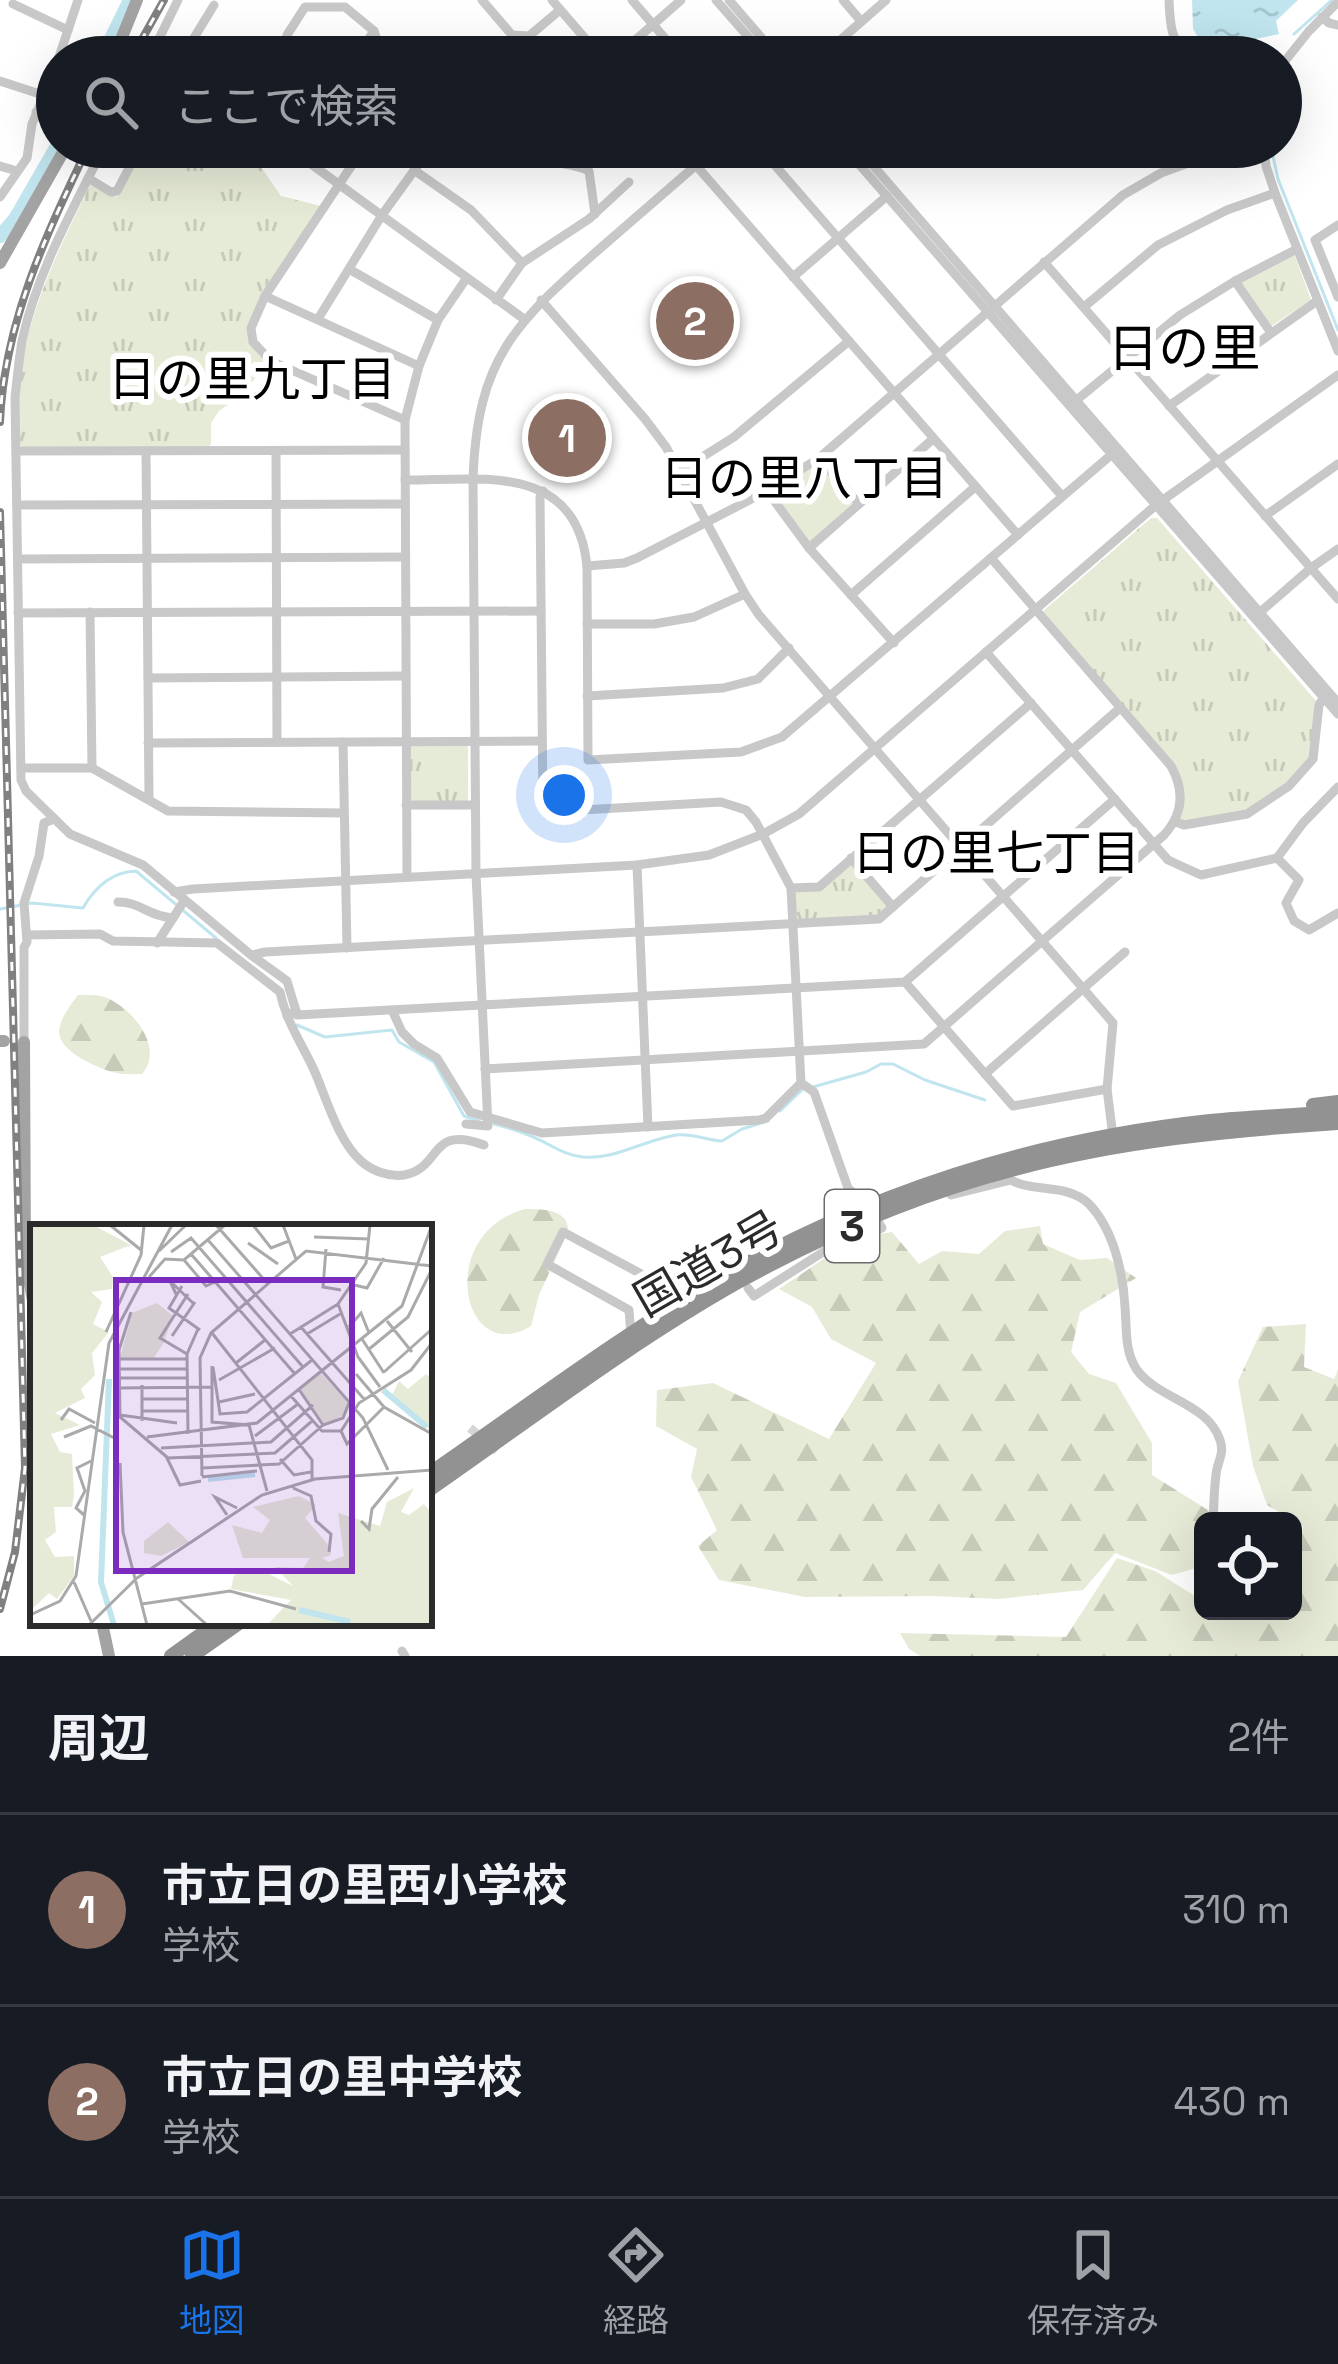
<!DOCTYPE html>
<html lang="ja">
<head>
<meta charset="utf-8">
<style>
	body { margin:0; font-family:"Space Grotesk","Noto Sans JP",sans-serif; background:#242831; color:#f1f3f6 }
	.controls { position:absolute; right:36px; bottom:36px; display:grid; overflow:hidden; border-radius:18px; box-shadow:0 12px 48px #0002 }
	.controls button { width:108px; height:108px; display:grid; place-items:center; padding:0; border:0; border-bottom:3px solid #363941; background:#171b24; color:#f1f3f6; font:60px sans-serif }
	.you { position:absolute; left:564px; top:795px; width:42px; height:42px; margin:-30px; border:9px solid #fff; border-radius:50%; background:#1a73e8; box-shadow:0 0 0 18px #1a73e833 }
	.badge { display:grid; place-items:center; width:78px; height:78px; border-radius:50%; background:#1a73e8; color:#fff; font-size:39px; font-weight:700 }
	.pin { position:absolute; translate:-50% -50%; border:6px solid #fff; box-shadow:0 3px 12px #0006 }
	.list { margin:0; padding:0; list-style:none }
	h2 { display:flex; justify-content:space-between; align-items:center; height:156px; margin:0; padding:0 48px; font-size:51px }
	h2 small { font-size:39px; font-weight:400; color:#9ea1a6 }
	.list li { display:grid; grid-template-columns:78px 1fr auto; gap:36px; align-items:center; box-sizing:border-box; height:192px; padding:0 48px; border-top:3px solid #363941 }
	.list b { display:block; font-size:45px; white-space:nowrap }
	.list p { margin:0; font-size:39px; white-space:nowrap; color:#9ea1a6 }
	.list em { font-size:39px; font-style:normal; color:#9ea1a6 }
	.icon { flex:none; width:66px; height:66px; fill:none; stroke:currentColor; stroke-width:2; stroke-linecap:round; stroke-linejoin:round }
	.map { position:relative; flex:none; width:1338px; height:1656px; overflow:hidden }
	.search { position:absolute; background:#171b24; box-shadow:0 12px 48px #0002; left:36px; right:36px; top:36px; height:132px; display:flex; align-items:center; gap:30px; box-sizing:border-box; padding:0 42px; border-radius:66px; color:#9ea1a6; font-size:45px }
	.sheet { height:540px; background:#171b24 }
	nav { display:flex; justify-content:space-around; align-items:center; box-sizing:border-box; height:168px; border-top:3px solid #363941; background:#171b24; font-size:33px; color:#9ea1a6 }
	nav a { display:grid; justify-items:center; gap:6px }
	nav .on { color:#1a73e8 }
	.map>svg:first-child { display:block }
</style>
</head>
<body>
<div class="map">
<svg width="1338" height="1656" viewBox="0 0 1338 1656">
	<defs>
		<pattern id="forest-firs" width="22" height="20" patternUnits="userSpaceOnUse" patternTransform="scale(3)"><rect width="22" height="20" fill="#e6ebd7"/><path d="M5 1l3.5 6h-7zM16 11l3.5 6h-7z" fill="#c5cab9"/></pattern>
		<pattern id="park-tufts" width="24" height="20" patternUnits="userSpaceOnUse" patternTransform="scale(3)"><rect width="24" height="20" fill="#e6ebd7"/><path d="M3 7l-1-3M5 7V3M7 7l1-3M15 17l-1-3M17 17v-4M19 17l1-3" fill="none" stroke="#c5cab9"/></pattern>
		<pattern id="water-ripples" width="26" height="14" patternUnits="userSpaceOnUse" patternTransform="scale(3)"><rect width="26" height="14" fill="#c0e5ee"/><path d="M2 4q2-2 4 0t4 0M15 11q2-2 4 0t4 0" fill="none" stroke="#a5c5cc"/></pattern>
	</defs>
	<rect width="100%" height="100%" fill="#fff"/>
	<g fill="url(#forest-firs)">
		<path d="M78,995C87,995 98,994 107,998C133,1009 165,1048 142,1074C133,1074 121,1075 112,1072C96,1067 58,1051 59,1031C60,1019 71,1004 78,995Z"/>
		<path d="M525,1209C542,1209 570,1209 568,1232L539,1295L531,1326C462,1368 434,1234 525,1209Z"/>
		<path d="M1040,1226L1043,1244L1080,1260L1107,1258L1136,1278L1080,1312L1071,1352L1089,1374L1116,1383L1152,1443V1475L1211,1512L1213,1521H1203V1566L1172,1575L1115,1553L1083,1590L998,1599L934,1596L805,1597L719,1580L698,1546L717,1530L691,1477L697,1449L656,1426L657,1390L713,1383L829,1439L876,1363L831,1339L812,1307L779,1289L855,1238L892,1232L919,1264L942,1251L979,1254L1005,1231Z"/>
		<path d="M1306,1324L1304,1367L1334,1379L1338,1369V1656H920L909,1649L900,1633L1066,1637L1117,1558L1155,1571L1203,1601V1611H1293V1575L1298,1569L1303,1526L1267,1505L1253,1466L1238,1381L1263,1327Z"/>
	</g>
	<g fill="url(#park-tufts)">
		<path d="M143,147H247L281,196L321,206L261,294L248,327L266,364L243,394L219,411L211,423V444L208,447L24,448L20,445C20,427 18,407 19,389C25,316 59,249 90,185L117,197Z"/>
		<path d="M1291,255L1295,256L1311,300L1270,327L1241,282Z"/>
		<path d="M817,464H821L852,501V504L811,541H808L774,495V491Z"/>
		<path d="M1151,518H1157L1317,702L1310,758L1288,783L1247,812L1182,823L1179,820C1186,799 1185,784 1175,765L1042,612Z"/>
		<path d="M414,745H468V802H413L410,798V747Z"/>
		<path d="M849,864L853,865L886,904V908L877,916L797,920L795,895L797,891L821,890Z"/>
	</g>
	<path fill="url(#water-ripples)" d="M1192,0H1298L1276,21L1279,34L1215,48H1205L1193,29Z"/>
	<g fill="none" stroke-linecap="round" stroke-linejoin="round">
		<g stroke="#c0e5ee" stroke-width="3">
			<path d="M1294,34L1332,0"/>
			<path d="M1281,85L1288,67"/>
			<path d="M1271,147L1278,179L1338,330"/>
			<path d="M0,909L32,903L83,908C95,887 111,872 136,871L216,938"/>
			<path d="M297,1025L325,1037L392,1030L399,1042L434,1062L464,1116L479,1121"/>
			<path d="M813,1087L866,1072L881,1064H893L925,1080L985,1100"/>
			<path d="M780,1111L803,1089"/>
			<path d="M494,1124C506,1127 519,1131 531,1136C549,1143 562,1155 583,1157C615,1160 644,1140 676,1135C691,1133 707,1140 722,1141L742,1129L768,1121"/>
		</g>
		<g stroke="#c0e5ee" stroke-width="14">
			<path d="M102,57L130,0"/>
			<path d="M0,236L15,219L57,146"/>
		</g>
		<path stroke="#d5d5d5" stroke-width="9" stroke-dasharray="9 4.5" stroke-linecap="butt" d="M470,1428L497,1451"/>
		<g stroke="#c8c8c8" stroke-width="9">
			<path d="M482,0L512,35L529,36L560,10"/>
			<path d="M552,0L601,57"/>
			<path d="M632,0L681,57"/>
			<path d="M716,0L766,57"/>
			<path d="M729,0L778,57"/>
			<path d="M843,0L861,21"/>
			<path d="M1169,0C1170,23 1170,42 1190,57"/>
			<path d="M13,4L68,30"/>
			<path d="M1322,17L1329,23L1338,25"/>
			<path d="M158,40L167,57"/>
			<path d="M59,57L78,0"/>
			<path d="M150,57L178,0"/>
			<path d="M191,57L189,46L214,5"/>
			<path d="M312,57L290,42L287,35L305,7H345L374,31L383,57"/>
			<path d="M356,57L374,31"/>
			<path d="M616,57L681,0"/>
			<path d="M821,57L886,0"/>
			<path d="M1281,66L1309,31L1338,2"/>
			<path d="M0,81L46,96"/>
			<path d="M36,112L57,123"/>
			<path d="M104,147C73,209 37,272 22,341C19,360 17,379 15,398L21,780L26,791L70,834L143,865L251,955L287,981L296,1011"/>
			<path d="M298,147L300,156L524,319"/>
			<path d="M364,147L265,296L251,328L253,342L271,361L405,420"/>
			<path d="M530,147L531,153C548,166 570,161 589,171L595,214"/>
			<path d="M680,147L1018,535"/>
			<path d="M759,147L1062,496"/>
			<path d="M844,147L1338,714"/>
			<path d="M857,147L1338,703"/>
			<path d="M1264,147L1266,166L1275,193L1338,351"/>
			<path d="M0,166L17,171"/>
			<path d="M414,170L471,210L522,263"/>
			<path d="M88,178L111,192L117,191L140,147"/>
			<path d="M0,197L27,158L32,124L57,64"/>
			<path d="M1338,225L1315,240L1338,297"/>
			<path d="M1044,262L1338,599"/>
			<path d="M349,269L438,320"/>
			<path d="M793,277L887,196"/>
			<path d="M1235,281L1271,333"/>
			<path d="M265,296L419,366"/>
			<path d="M496,300L522,263L589,219L629,182"/>
			<path d="M541,300L645,419L666,447L745,594L759,615L1113,1023L1107,1089L1113,1137"/>
			<path d="M1084,307L1158,245L1227,210L1275,193"/>
			<path d="M318,319L382,215L431,147"/>
			<path d="M1073,403L1180,315L1235,281L1297,249"/>
			<path d="M1169,406L1317,301"/>
			<path d="M17,451L405,450"/>
			<path d="M146,451L149,799"/>
			<path d="M276,451L277,742"/>
			<path d="M819,458L859,504"/>
			<path d="M680,471L734,437L849,341"/>
			<path d="M405,480C482,480 576,462 587,566L588,760L741,752L782,737L1111,455"/>
			<path d="M543,491L540,497L543,806L547,812L721,802L746,810L756,822L791,888L801,1083L814,1092L848,1188L859,1199"/>
			<path d="M767,491L809,548L894,643"/>
			<path d="M17,505L405,504"/>
			<path d="M1265,516L1338,464"/>
			<path d="M809,548L933,439"/>
			<path d="M18,559L405,557"/>
			<path d="M587,566L624,563L637,558L767,491L819,458L1123,195L1161,173L1232,147"/>
			<path d="M851,595L975,487"/>
			<path d="M90,612L92,768"/>
			<path d="M18,613L541,611"/>
			<path d="M1258,614L1311,568L1338,549"/>
			<path d="M587,624H654L694,617L745,594"/>
			<path d="M986,652L1168,860L1201,875L1277,858L1303,823L1338,787"/>
			<path d="M148,678L406,676"/>
			<path d="M587,696L723,688L758,679L789,648"/>
			<path d="M343,742L347,948"/>
			<path d="M148,743L542,741"/>
			<path d="M21,768H92L168,811L343,813"/>
			<path d="M406,805H475"/>
			<path d="M1176,822L1184,825L1247,814L1289,786L1313,759L1319,705L1324,697"/>
			<path d="M851,858L893,907"/>
			<path d="M1277,858L1299,880L1286,903L1294,921L1309,930L1338,913"/>
			<path d="M637,865L648,1127"/>
			<path d="M407,877L405,420L419,366L438,320L466,279"/>
			<path d="M791,888L819,887L1031,703"/>
			<path d="M174,892L193,889L637,865L709,855L763,834L799,814L1156,505L1338,375"/>
			<path d="M118,902C141,902 147,916 173,918"/>
			<path d="M27,935L100,934L113,941L217,943L280,992C286,1021 302,1044 314,1070C326,1097 338,1141 361,1161C372,1171 389,1177 404,1175C443,1168 428,1124 484,1145"/>
			<path d="M157,943L184,901"/>
			<path d="M252,955L265,952L879,919L1120,708"/>
			<path d="M905,982L1013,1106L1107,1089"/>
			<path d="M392,1010L402,1032L414,1044L437,1058L470,1112L542,1133L759,1120L766,1118L801,1083"/>
			<path d="M287,1016L296,1011L297,1015L905,982L1115,799"/>
			<path d="M24,1042V947L27,942L24,903L39,856L44,823L54,819"/>
			<path d="M485,1069L924,1044L1164,835C1183,814 1185,791 1171,766L991,558"/>
			<path d="M985,1074L1125,952"/>
			<path d="M466,1124L488,1126L476,874L473,480C477,357 515,323 604,245C641,213 679,180 717,147"/>
			<path d="M951,1195L1011,1180C1034,1193 1068,1183 1089,1204C1114,1230 1123,1273 1125,1307C1127,1328 1124,1351 1137,1370C1158,1399 1208,1403 1220,1440C1225,1454 1217,1462 1216,1475C1214,1490 1214,1506 1213,1521"/>
			<path d="M729,1254L733,1261"/>
			<path d="M748,1288L754,1296L831,1247L882,1228L879,1223"/>
			<path d="M631,1335L629,1310L547,1264L563,1232L686,1298"/>
			<path d="M402,1651L405,1656"/>
		</g>
		<g stroke="#a3a3a3" stroke-width="12">
			<path d="M114,57L137,0"/>
			<path d="M0,263L66,147"/>
			<path d="M0,1041H4"/>
			<path d="M24,1042L25,1259L33,1300"/>
			<path d="M102,1623L109,1656"/>
		</g>
		<g stroke="#929292" stroke-width="14">
			<path d="M1313,1105L1338,1102"/>
			<path d="M429,1474C529,1405 627,1330 733,1271C881,1189 1042,1139 1210,1121C1253,1117 1296,1115 1338,1112"/>
			<path d="M429,1490C531,1419 630,1343 738,1282C825,1234 918,1194 1015,1169C1119,1141 1230,1130 1338,1123"/>
			<path d="M171,1656L217,1623"/>
			<path d="M192,1656L239,1623"/>
		</g>
		<g stroke="#808080" stroke-width="8">
			<g id="rail">
				<path d="M132,57L164,0"/>
				<path d="M0,422C4,323 46,235 88,147"/>
				<path d="M0,512L25,1468L15,1552L0,1609"/>
			</g>
		</g>
		<use href="#rail" stroke="#fff" stroke-width="3" stroke-dasharray="9" stroke-linecap="butt"/>
	</g>
	<g text-anchor="middle" stroke-width="12" stroke-linejoin="round" paint-order="stroke">
		<rect fill="#fff" stroke="#6b6b6b" stroke-width="3" x="825" y="1190" width="54" height="72" rx="9"/>
		<g font-size="42" font-weight="bold" fill="#2b2b2b">
			<text x="852" y="1241">3</text>
		</g>
		<g font-size="45" fill="#2b2b2b" stroke="#fff">
			<text transform="translate(708 1263) rotate(-30)" y="16">国道3号</text>
		</g>
		<g font-size="48" fill="#000" stroke="#fff">
			<text x="252" y="396">日の里九丁目</text>
			<text x="804" y="495">日の里八丁目</text>
			<text x="996" y="870">日の里七丁目</text>
		</g>
		<g font-size="51" fill="#000" stroke="#fff">
			<text x="1184" y="366">日の里</text>
		</g>
	</g>
	<g transform="translate(30 1224)">
		<rect width="402" height="402" fill="#fff"/>
		<path d="M0,1H63L101,21L70,33L83,53L82,65L61,68L72,78L63,100L79,108L62,129L65,151L51,165L55,174L25,189L50,201L21,210L30,228L42,230L44,271L42,283H24L26,308L15,316L25,333L44,332V352L27,375L19,369L0,387ZM396,150L402,155V208L362,171L369,157L378,165ZM384,264L371,288L379,291L394,280L402,290V401H237L261,376L201,365L204,351L227,344L263,362L245,343L273,344L280,334H213L202,301L232,309L240,296L223,283L269,272L286,281L275,294L299,322L301,331L292,334L299,338L314,332L308,289L350,302L357,278ZM138,298L159,318L131,332L114,329V317Z" fill="#e6ebd7"/>
		<path d="M127,79L143,92L133,120L123,135L90,134L102,89ZM289,147L318,179L317,189L294,201L269,164Z" fill="#e6ebd7"/>
		<path fill="none" stroke="#c0e5ee" stroke-width="6" d="M79,155L71,358L84,401M353,166L397,203M178,255L225,250M269,386L320,398"/>
		<path fill="none" stroke="#aaa" stroke-width="3" d="M80,1L111,26M186,1L238,60M223,1L241,24L259,17M253,1L266,35M340,1L336,39L308,80L328,133L350,163M284,13L339,15M178,16L333,194L358,246M218,19L248,40M296,25L293,63L311,66M129,27L156,1M141,28L161,14L273,143M161,30L265,150M154,36L176,62L185,58M119,53L135,35L154,36L195,1M320,60L337,64L354,34M152,62L139,84L170,106M146,70L140,57L164,80M101,88L89,126L90,193L138,234M357,97L382,128M270,102L334,175M319,103L331,89L339,109M76,108L111,31L114,1M182,109L282,236V257M260,110L308,80M277,110L310,90M142,112L165,78M332,115L354,149M338,126L378,93L402,45M157,130L130,114L158,70M89,135H157M206,139L235,116M182,142V198L219,201L237,267M183,143L190,190L217,188L282,136M89,145H157M354,148L402,105M326,150L354,183L402,210M89,154H157M189,156L245,124M112,161V197M89,164L181,163M268,164L293,201M260,171L292,207H311L329,179L381,146L402,119M112,175H158M189,178L225,170M112,187H159M90,191L147,199M31,196L39,185L65,199M311,207L317,220L354,183M158,210L157,130L168,105M225,212L268,180M34,213L61,202L86,215M117,213L227,199L372,82L402,1M131,224L241,218L283,181M136,232L150,261L171,257M138,234L245,229L282,197M250,235L264,251L281,248M90,239L93,308L117,401M172,244L249,240L293,201L313,194L319,179M172,252L170,134L181,109L276,27L402,42M172,253L227,247M263,264L281,272L286,297L301,310L299,328M54,291L46,284L55,267L47,244L61,237M197,291L185,273L207,284M331,297L339,305L342,285L368,253M44,358L61,397M147,374L177,401M112,380L200,367L266,385M0,391L30,377L46,352L79,119L142,1M59,401L107,354L232,271L285,255L402,246"/>
		<path fill="#7b2cbf" fill-opacity="0.15" stroke="#7b2cbf" stroke-width="6" d="M86,56H322V347H86Z"/>
		<rect width="402" height="402" fill="none" stroke="#2b2b2b" stroke-width="6"/>
	</g>
</svg>
<div class="controls">
<button><svg class="icon" aria-label="locate" viewBox="0 0 24 24"><circle cx="12" cy="12" r="6"/><path d="M12 2v4M12 18v4M2 12h4M18 12h4"/></svg></button>
</div>
<div class="you"></div>
<div class="pin badge" style="left:567px;top:438px;background:#8d6e63">1</div>
<div class="pin badge" style="left:695px;top:321px;background:#8d6e63">2</div>
<div class="search"><svg class="icon" aria-label="search" viewBox="0 0 24 24"><circle cx="10" cy="10" r="6"/><path d="M15 15l6 6"/></svg>ここで検索</div>
</div>
<section class="sheet">
<h2>周辺<small>2件</small></h2>
<ul class="list">
<li><span class="badge" style="background:#8d6e63">1</span><div><b>市立日の里西小学校</b><p>学校</p></div><em>310 m</em></li>
<li><span class="badge" style="background:#8d6e63">2</span><div><b>市立日の里中学校</b><p>学校</p></div><em>430 m</em></li>
</ul>
</section>
<nav>
<a class="on"><svg class="icon" aria-label="map" viewBox="0 0 24 24"><path d="M3 6l6-2 6 2 6-2v14l-6 2-6-2-6 2zM9 4v14M15 6v14"/></svg>地図</a>
<a><svg class="icon" aria-label="directions" viewBox="0 0 24 24"><path d="M12 3l9 9-9 9-9-9zM9 14v-3h6M13 9l2 2-2 2"/></svg>経路</a>
<a><svg class="icon" aria-label="saved" viewBox="0 0 24 24"><path d="M7 4h10v16l-5-4-5 4z"/></svg>保存済み</a>
</nav>
</body>
</html>
